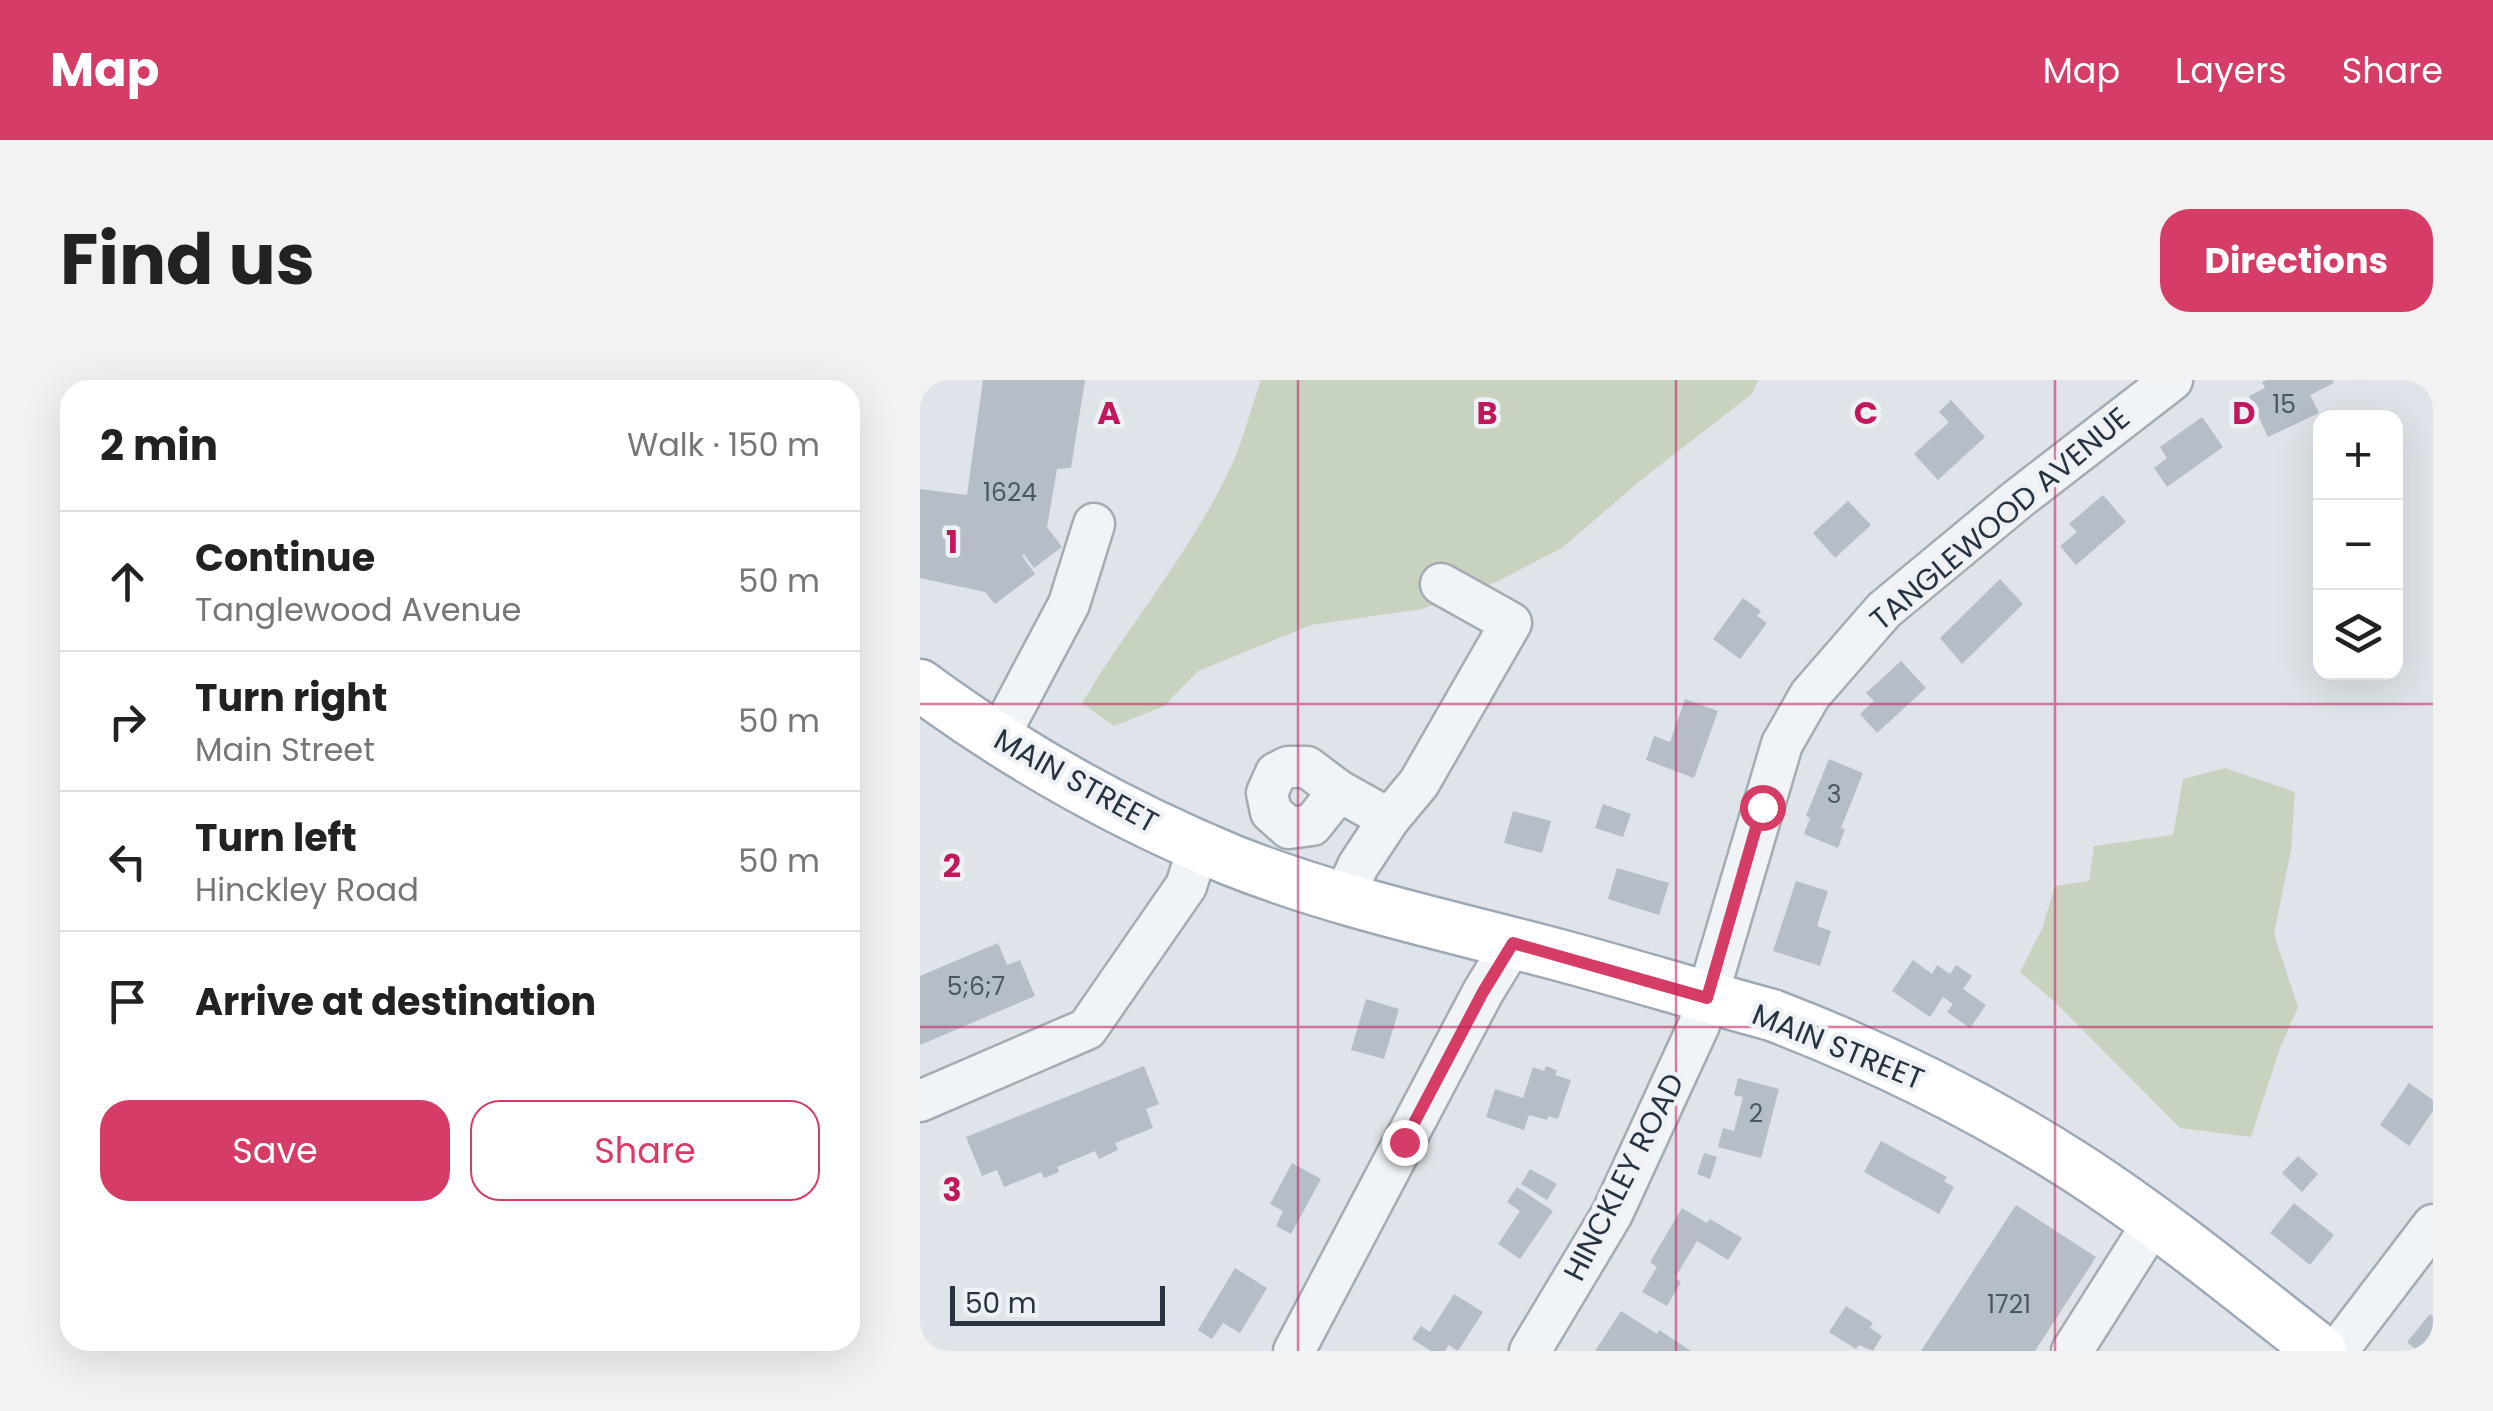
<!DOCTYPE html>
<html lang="en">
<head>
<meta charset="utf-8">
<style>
	body { margin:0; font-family:Poppins,sans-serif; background:#f2f2f2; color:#222 }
	.controls { position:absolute; right:30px; top:30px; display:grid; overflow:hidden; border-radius:20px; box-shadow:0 10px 40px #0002 }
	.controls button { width:90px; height:90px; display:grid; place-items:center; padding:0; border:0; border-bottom:2px solid #e0e0e0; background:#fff; color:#222; font:50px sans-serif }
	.scale { position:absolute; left:30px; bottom:25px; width:215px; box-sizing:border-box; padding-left:10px; border:5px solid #273340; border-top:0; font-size:28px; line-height:35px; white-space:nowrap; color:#273340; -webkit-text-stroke:8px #eef2f6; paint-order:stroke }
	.stop { position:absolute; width:30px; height:30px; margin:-22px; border:8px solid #d53c66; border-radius:50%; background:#fff }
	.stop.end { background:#d53c66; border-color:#fff; box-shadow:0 2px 10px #0008 }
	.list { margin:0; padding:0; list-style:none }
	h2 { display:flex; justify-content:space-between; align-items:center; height:130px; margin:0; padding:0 40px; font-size:42px }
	h2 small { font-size:32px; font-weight:400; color:#767676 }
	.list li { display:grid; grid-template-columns:65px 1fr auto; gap:30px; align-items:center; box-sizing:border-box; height:140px; padding:0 40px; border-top:2px solid #e0e0e0 }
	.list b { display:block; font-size:38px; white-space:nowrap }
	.list p { margin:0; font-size:32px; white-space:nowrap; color:#767676 }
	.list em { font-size:32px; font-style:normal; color:#767676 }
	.actions { display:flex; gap:20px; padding:30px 40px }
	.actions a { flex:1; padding:22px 0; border:2px solid #d53c66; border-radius:30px; text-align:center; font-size:35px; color:#d53c66 }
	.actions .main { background:#d53c66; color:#fff }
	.icon { flex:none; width:55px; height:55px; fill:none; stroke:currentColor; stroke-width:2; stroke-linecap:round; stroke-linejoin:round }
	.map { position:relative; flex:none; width:1513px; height:971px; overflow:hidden; border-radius:30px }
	header { display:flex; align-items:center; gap:60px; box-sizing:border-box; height:140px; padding:0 50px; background:#d53c66; color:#fff }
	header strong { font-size:48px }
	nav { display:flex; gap:55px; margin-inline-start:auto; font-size:35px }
	.intro { display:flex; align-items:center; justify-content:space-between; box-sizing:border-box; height:240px; padding:0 60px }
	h1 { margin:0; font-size:70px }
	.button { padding:25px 45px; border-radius:30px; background:#d53c66; color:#fff; font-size:35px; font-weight:700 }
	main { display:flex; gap:60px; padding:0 60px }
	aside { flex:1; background:#fff; border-radius:30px; box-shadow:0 10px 40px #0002 }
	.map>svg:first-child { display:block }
</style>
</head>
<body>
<header>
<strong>Map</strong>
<nav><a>Map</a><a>Layers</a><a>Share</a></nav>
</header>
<div class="intro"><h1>Find us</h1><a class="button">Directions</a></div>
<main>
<aside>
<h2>2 min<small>Walk · 150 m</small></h2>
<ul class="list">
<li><svg class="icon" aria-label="ahead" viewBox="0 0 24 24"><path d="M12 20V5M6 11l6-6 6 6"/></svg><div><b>Continue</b><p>Tanglewood Avenue</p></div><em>50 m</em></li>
<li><svg class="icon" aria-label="right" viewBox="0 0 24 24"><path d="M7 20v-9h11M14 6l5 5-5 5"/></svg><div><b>Turn right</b><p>Main Street</p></div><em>50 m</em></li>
<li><svg class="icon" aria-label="left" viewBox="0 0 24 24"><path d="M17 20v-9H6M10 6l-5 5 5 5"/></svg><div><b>Turn left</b><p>Hinckley Road</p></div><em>50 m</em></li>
<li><svg class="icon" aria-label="arrive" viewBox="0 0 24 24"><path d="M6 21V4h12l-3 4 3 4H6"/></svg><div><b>Arrive at destination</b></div></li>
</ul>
<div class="actions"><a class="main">Save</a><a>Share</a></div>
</aside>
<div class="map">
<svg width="1513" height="971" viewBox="0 0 1513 971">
	<rect width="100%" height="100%" fill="#dee4e9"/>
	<g fill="#c7d3bf">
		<path d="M341,0H838L833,13L721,100L642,168L578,201L502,229L391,245L278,291L244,326L194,346L162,323C208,246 268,175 307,95C322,65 330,31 341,0Z"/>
		<path d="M1305,388L1375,412L1371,470L1354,554L1378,627L1360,668L1331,757L1260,748L1135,622L1100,592L1122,549L1135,506L1169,501L1174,466L1253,455L1263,399Z"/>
	</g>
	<g fill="#b5bdc6">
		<path d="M63,0H165L151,88L137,89L127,147L142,167L114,188L104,174L102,176L115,194L75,224L65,212L0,198V109L47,115Z"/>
		<path d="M1347,0H1412L1414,3L1390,15L1399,33L1348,57L1329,16L1345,8L1342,2Z"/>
		<path d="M1031,20L1065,57L1018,100L994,74L1029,42L1019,32Z"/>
		<path d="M1282,37L1303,67L1247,107L1234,88L1247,78L1240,67Z"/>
		<path d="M1183,115L1206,142L1156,185L1140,166L1157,152L1149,144Z"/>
		<path d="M928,121L951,145L915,178L893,153Z"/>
		<path d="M1080,199L1103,224L1042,284L1020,258Z"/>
		<path d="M823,218L841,231L837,236L847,243L820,279L793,259Z"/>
		<path d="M981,281L1006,308L957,353L940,334L954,321L946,313Z"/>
		<path d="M765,319L798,331L774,398L726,380L734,356L750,362Z"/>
		<path d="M909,379L943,393L921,448L925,449L918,468L884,454L890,438L886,436Z"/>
		<path d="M683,424L711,434L703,457L675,448Z"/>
		<path d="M593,431L631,441L622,473L584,463Z"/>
		<path d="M697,488L749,503L739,535L688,519Z"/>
		<path d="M876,501L908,511L897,546L911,551L900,586L853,571Z"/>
		<path d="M78,563L87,585L100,580L115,616L0,665V596Z"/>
		<path d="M993,580L1012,594L1017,585L1030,594L1036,585L1052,596L1043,609L1066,625L1050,648L1027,632L1033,624L1023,617L1010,637L972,611Z"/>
		<path d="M446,619L479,629L464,679L431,670Z"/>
		<path d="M224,686L239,724L226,729L233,748L195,763L198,770L179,779L175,771L137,787L139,792L124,798L121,792L84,807L77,790L62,796L46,757Z"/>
		<path d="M626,686L637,690L635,695L651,700L638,739L628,736L627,740L609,735L604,750L566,737L575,709L603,718L613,687L624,691Z"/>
		<path d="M818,698L859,709L841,778L798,767L803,748L814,751L823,717L814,715Z"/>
		<path d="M1489,703L1513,720V731L1489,766L1460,745Z"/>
		<path d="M961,761L1027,797L1024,801L1034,807L1019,834L944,792Z"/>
		<path d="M784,773L797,777L790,799L777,794Z"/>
		<path d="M1378,776L1398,794L1382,812L1362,793Z"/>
		<path d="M372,783L401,799L371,854L356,846L363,831L350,824Z"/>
		<path d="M610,789L637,804L627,820L601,804Z"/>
		<path d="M597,807L633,831L600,879L578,864L600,831L587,822Z"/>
		<path d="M1374,823L1414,855L1390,885L1350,853Z"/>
		<path d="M1096,825L1176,877L1115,971H1001Z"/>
		<path d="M762,828L787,843L790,839L822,858L808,880L777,861L755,898L761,902L747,926L722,912L737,887L730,882Z"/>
		<path d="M315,888L347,908L320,953L303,943L292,959L278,950Z"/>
		<path d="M534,914L563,932L538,971L529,965L525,971H511L492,959L501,946L510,952Z"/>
		<path d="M926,926L953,943L950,948L962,956L953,971L939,965L936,969L909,952Z"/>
		<path d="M701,931L737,954L739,950L771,971H675Z"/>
		<path d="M1510,934L1513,937V971H1497L1487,962Z"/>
	</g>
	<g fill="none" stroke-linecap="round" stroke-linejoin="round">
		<g stroke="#a3abb3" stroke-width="45">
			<g id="minor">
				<path d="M77,360L149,224L174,144"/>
				<path d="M419,411L392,445L369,448L351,432L347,413L356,393L368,387H387L419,411L469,439"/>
				<path d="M424,517L438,486L469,439L499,403L591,243L521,204"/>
				<path d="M0,721L167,649L266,506L279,466"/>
				<path d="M374,971L563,612L593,563"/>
				<path d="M610,971L692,834L779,645L862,364L890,315L964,230L1098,119L1252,0"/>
				<path d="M1152,971L1233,843"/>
				<path d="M1417,971L1513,845"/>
			</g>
		</g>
		<g stroke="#9daab5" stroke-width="55">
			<path id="major" d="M0,305C96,376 200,434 311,480C416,522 530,546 639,575C710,594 781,616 852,635C959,676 1061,726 1157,788C1242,843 1322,909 1401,971"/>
		</g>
		<use href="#minor" stroke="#f1f4f7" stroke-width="40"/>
		<use href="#major" stroke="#fff" stroke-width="50"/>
	</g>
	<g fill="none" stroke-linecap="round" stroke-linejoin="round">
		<path stroke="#d53c66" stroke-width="12" d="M484,762L563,612L593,563L787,618L842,427"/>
	</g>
	<path fill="none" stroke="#c2185b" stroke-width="2.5" stroke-opacity="0.55" d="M378,0V971M756,0V971M1135,0V971M0,324H1513M0,647H1513"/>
	<g text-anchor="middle" stroke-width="9" stroke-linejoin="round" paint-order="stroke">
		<g font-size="25" fill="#4a5662">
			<text x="1364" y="33">15</text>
			<text x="90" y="121">1624</text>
			<text x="914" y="423">3</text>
			<text x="56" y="615">5;6;7</text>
			<text x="836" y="742">2</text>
			<text x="1089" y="933">1721</text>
		</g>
		<g font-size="30" fill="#273340" stroke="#eef2f6">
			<text transform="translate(1080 139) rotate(-40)" y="10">TANGLEWOOD AVENUE</text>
			<text transform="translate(156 401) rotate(29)" y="10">MAIN STREET</text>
			<text transform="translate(918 667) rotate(22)" y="10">MAIN STREET</text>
			<text transform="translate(704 797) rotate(-63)" y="10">HINCKLEY ROAD</text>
		</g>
	</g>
	<g font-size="32" text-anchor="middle" font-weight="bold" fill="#c2185b" stroke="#eef2f6" stroke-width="9" stroke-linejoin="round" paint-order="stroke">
		<text x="189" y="44">A</text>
		<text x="567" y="44">B</text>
		<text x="946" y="44">C</text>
		<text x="1324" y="44">D</text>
		<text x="32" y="173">1</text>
		<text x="32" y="497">2</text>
		<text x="32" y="821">3</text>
	</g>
</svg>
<div class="controls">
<button>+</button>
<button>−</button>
<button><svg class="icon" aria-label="layers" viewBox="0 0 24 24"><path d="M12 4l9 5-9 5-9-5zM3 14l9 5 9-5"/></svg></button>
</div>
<div class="scale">50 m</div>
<div class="stop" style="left:842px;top:427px"></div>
<div class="stop end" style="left:484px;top:762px"></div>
</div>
</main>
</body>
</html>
